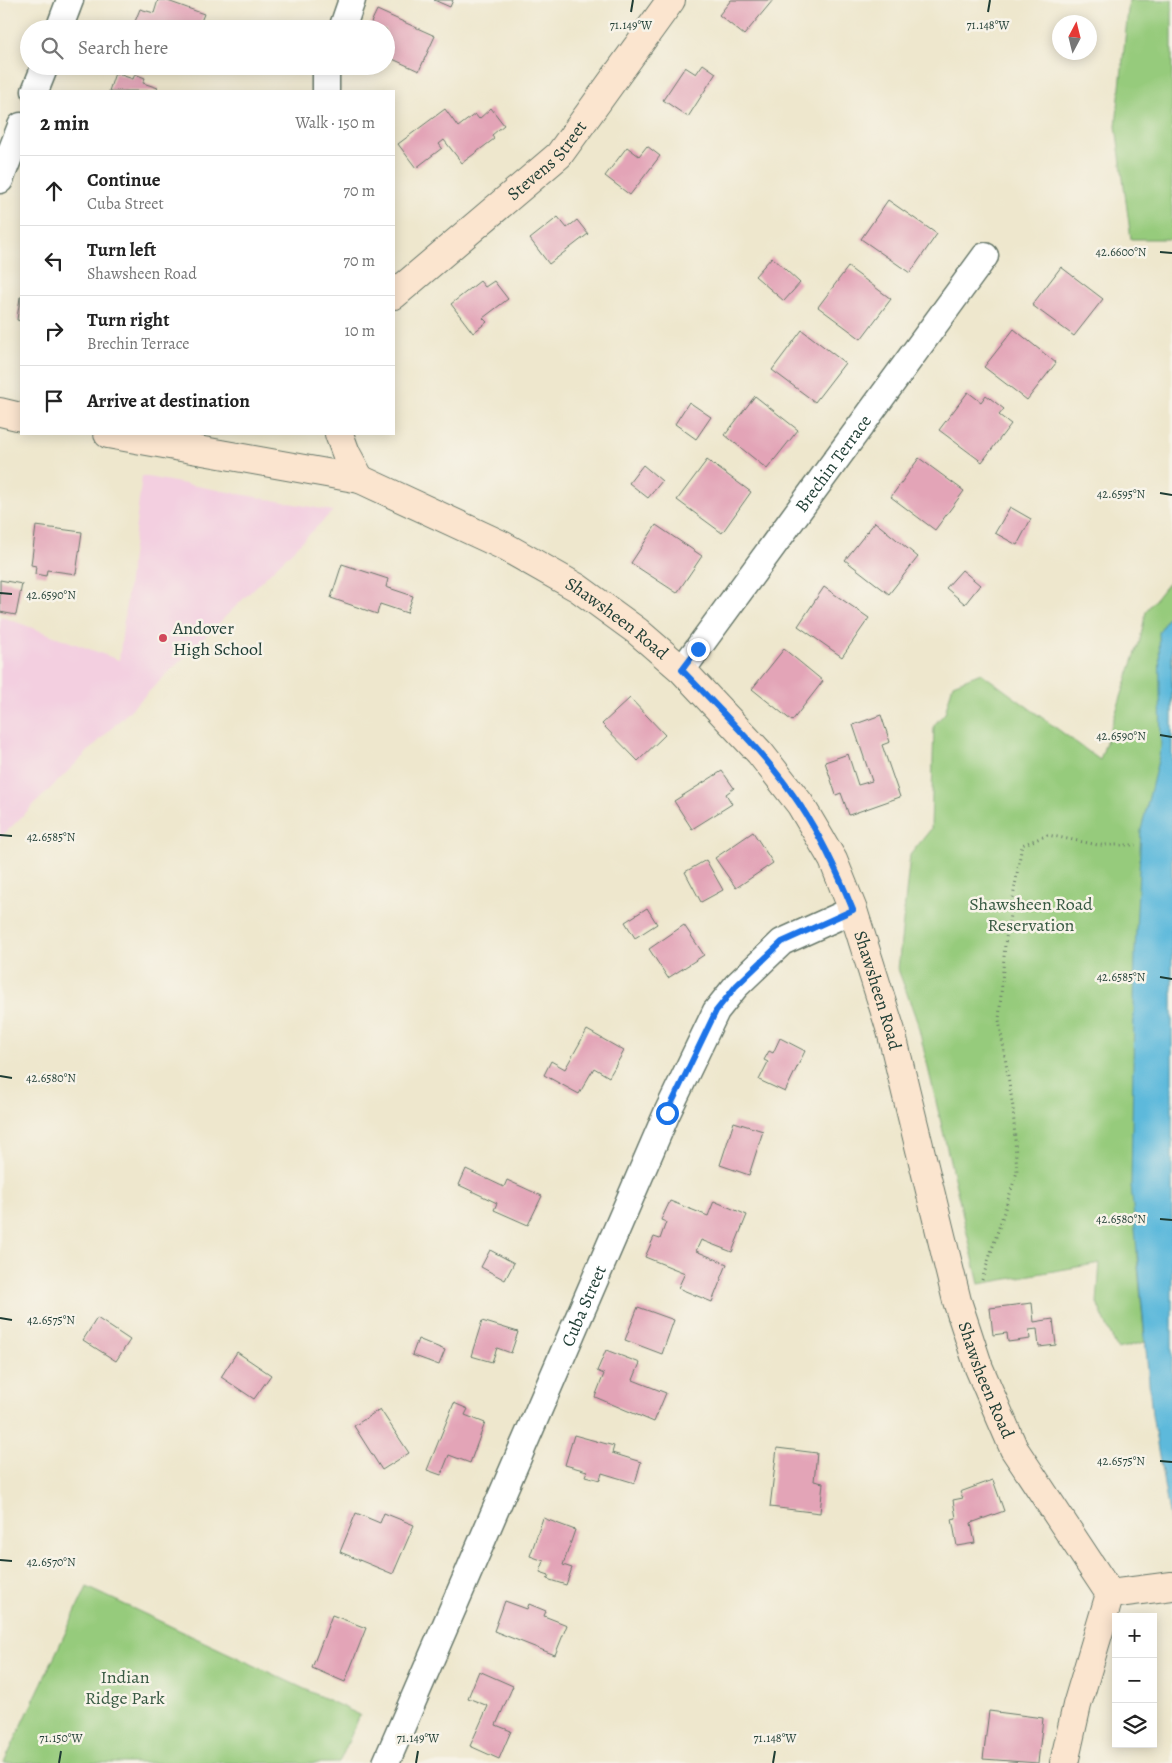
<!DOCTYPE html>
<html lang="en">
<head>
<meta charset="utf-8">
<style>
	body { margin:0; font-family:Alegreya,serif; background:#f6f6f6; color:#222 }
	.controls { position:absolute; right:15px; bottom:15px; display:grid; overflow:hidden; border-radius:0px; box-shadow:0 2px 12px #0003 }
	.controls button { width:45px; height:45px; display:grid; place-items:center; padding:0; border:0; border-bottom:1px solid #e0e0e0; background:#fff; color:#222; font:25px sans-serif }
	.compass { position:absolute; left:1052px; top:15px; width:45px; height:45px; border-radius:50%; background:#fff; box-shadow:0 2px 12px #0003; rotate:7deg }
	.stop { position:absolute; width:15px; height:15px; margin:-11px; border:4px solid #1a73e8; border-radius:50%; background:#fff }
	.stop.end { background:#1a73e8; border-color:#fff; box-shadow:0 1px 5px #0008 }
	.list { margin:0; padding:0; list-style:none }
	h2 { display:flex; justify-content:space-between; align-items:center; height:65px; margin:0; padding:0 20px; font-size:21px }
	h2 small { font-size:16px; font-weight:400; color:#767676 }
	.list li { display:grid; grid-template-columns:32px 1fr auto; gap:15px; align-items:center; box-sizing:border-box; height:70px; padding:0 20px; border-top:1px solid #e0e0e0 }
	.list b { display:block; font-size:19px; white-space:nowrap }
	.list p { margin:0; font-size:16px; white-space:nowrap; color:#767676 }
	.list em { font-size:16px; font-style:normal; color:#767676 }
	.icon { flex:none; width:28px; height:28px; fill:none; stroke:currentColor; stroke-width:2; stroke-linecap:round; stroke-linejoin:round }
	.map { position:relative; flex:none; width:1172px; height:1763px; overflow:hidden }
	.search { position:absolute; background:#fff; box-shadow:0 2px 12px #0003; left:20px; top:20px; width:375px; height:55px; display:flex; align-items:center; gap:12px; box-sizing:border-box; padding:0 18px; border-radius:28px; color:#767676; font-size:19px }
	.panel { position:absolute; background:#fff; box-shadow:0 2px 12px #0003; left:20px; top:90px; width:375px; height:345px; border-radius:0px }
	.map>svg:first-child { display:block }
</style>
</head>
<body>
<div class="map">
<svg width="1172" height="1763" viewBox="0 0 1172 1763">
	<rect width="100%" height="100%" fill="#f7f3e8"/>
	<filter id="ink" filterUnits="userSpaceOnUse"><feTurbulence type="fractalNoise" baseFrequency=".02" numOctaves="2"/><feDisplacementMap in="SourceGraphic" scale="10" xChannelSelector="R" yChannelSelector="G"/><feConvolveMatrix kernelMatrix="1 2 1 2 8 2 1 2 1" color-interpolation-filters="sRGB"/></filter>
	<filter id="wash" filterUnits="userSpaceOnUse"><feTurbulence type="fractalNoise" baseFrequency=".0096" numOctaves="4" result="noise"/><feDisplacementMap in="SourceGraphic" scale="20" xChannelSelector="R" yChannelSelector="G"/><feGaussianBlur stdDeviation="1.12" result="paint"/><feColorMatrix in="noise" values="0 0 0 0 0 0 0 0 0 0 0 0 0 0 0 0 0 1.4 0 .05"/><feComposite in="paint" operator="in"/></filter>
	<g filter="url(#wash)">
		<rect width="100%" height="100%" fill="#eee7cd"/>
		<path fill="#f3cfe0" d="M142,476L333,511L0,838V616L119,660Z"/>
		<g fill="#96cb7c" stroke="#5a8458">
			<path d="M1129,0H1172V239H1131L1116,126Z"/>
			<path d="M1172,578V699L1137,1257L1145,1342L1117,1349L1097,1303L1100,1263L979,1284L917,1021L898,969L910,855L931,829L934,725L945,713L953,684L981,673L1100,760L1140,640L1146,611Z"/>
			<path d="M87,1587L360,1715L339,1763H4Z"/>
		</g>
		<path fill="#5db9db" stroke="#3e7b88" d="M1172,610V1531L1152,1415L1131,1185L1135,951L1141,830L1161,748L1159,632Z"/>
		<g id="blocks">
			<g fill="#e3a4b7">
				<path d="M158,0H165L204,14L198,29H132L140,9L154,13Z"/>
				<path d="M434,0H453L450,7Z"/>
				<path d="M731,0H773L744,35L719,15Z"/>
				<path d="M377,10L435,36L419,71L386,56V29H368Z"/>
				<path d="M703,64L716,73L688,117L663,100L685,67L696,74Z"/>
				<path d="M115,73L133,79L135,74L145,78L143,83L158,88L156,91H109Z"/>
				<path d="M491,108L504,125L492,135L494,139L462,163L444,140L439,144L442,148L416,168L398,144L445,109L458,127L475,114L479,119Z"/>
				<path d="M647,146L660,156L630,195L605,176L627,147L639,156Z"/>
				<path d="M888,200L937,234L910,273L861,239Z"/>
				<path d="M558,217L567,228L577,220L588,234L549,264L530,239Z"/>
				<path d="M772,257L800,283L784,301L755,276Z"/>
				<path d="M848,267L891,299L861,339L818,307Z"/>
				<path d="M1061,267L1103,299L1074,336L1032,305Z"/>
				<path d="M480,281L485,287L494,281L508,299L483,318L487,322L473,333L451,304Z"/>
				<path d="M20,297H21V321L17,320Z"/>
				<path d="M1014,329L1056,363L1027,400L984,367Z"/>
				<path d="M802,330L845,363L815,402L772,370Z"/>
				<path d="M968,392L981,402L986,395L1004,409L999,415L1011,424L982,462L939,430Z"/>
				<path d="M755,396L798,430L767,469L725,435Z"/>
				<path d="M689,402L711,417L696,439L675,424Z"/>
				<path d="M919,458L964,491L935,530L891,497Z"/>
				<path d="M707,460L751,492L722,533L677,500Z"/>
				<path d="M643,465L662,481L648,498L629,483Z"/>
				<path d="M1010,507L1031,519L1017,545L995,533Z"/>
				<path d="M875,522L918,557L889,594L845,560Z"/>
				<path d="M656,525L702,556L677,593L631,563Z"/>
				<path d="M36,526L82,532L76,574L47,570L46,576L35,574L36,566L31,565Z"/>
				<path d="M342,564L388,579L386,587L413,596L407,613L380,604L377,614L331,598Z"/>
				<path d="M962,570L980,585L965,604L946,588Z"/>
				<path d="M0,580L22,584L16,615L0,612Z"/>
				<path d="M824,587L869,618L842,657L798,626Z"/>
				<path d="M784,649L823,681L792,721L752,689Z"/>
				<path d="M630,698L665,735L638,761L602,724Z"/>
				<path d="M881,715L890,742L882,745L900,797L849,815L841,793L836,795L825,762L848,754L858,785L872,781L853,725Z"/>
				<path d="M722,771L734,788L726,794L732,804L692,829L674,801Z"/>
				<path d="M753,832L773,863L736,888L715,858Z"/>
				<path d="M706,860L723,890L701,902L685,872Z"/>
				<path d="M647,908L657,924L635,938L625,922Z"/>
				<path d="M684,925L704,955L668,978L649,949Z"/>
				<path d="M587,1030L624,1051L609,1077L594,1068L579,1094L544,1075L551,1061L565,1069Z"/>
				<path d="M780,1038L805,1051L785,1092L759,1080L768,1062L764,1060L769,1051L773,1053Z"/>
				<path d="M734,1122L763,1131L749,1175L720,1165Z"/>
				<path d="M466,1169L504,1187L507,1180L542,1196L528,1225L494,1210L497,1203L459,1185Z"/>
				<path d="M670,1201L708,1216L714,1201L747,1215L732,1252L701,1240L696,1251L727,1264L712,1302L678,1288L685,1273L645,1257L654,1237L660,1239L666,1222L661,1220Z"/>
				<path d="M490,1250L514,1263L505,1280L481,1267Z"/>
				<path d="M1032,1303L1034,1322L1053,1319L1056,1345L1039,1347L1037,1329L1029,1330L1030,1339L1008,1342L1007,1333L993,1335L990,1308Z"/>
				<path d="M638,1307L674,1320L662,1354L625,1340Z"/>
				<path d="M97,1318L130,1340L116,1361L83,1340Z"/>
				<path d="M482,1321L518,1332L511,1353L497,1348L492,1362L471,1356Z"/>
				<path d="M418,1339L445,1350L439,1365L412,1355Z"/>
				<path d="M606,1350L640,1363L633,1380L666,1393L654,1422L595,1397L604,1374L597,1371Z"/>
				<path d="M237,1352L271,1375L254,1399L221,1377Z"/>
				<path d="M454,1403L468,1409L465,1415L485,1423L470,1463L449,1455L441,1475L427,1470Z"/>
				<path d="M380,1409L409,1453L382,1470L354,1426Z"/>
				<path d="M574,1435L614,1446L612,1453L641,1462L635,1483L602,1473L600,1480L585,1476L587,1471L565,1465Z"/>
				<path d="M777,1448L817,1453L814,1481L823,1483L820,1513L770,1507Z"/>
				<path d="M993,1480L1004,1511L971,1523L975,1543L957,1546L952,1519L956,1518L953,1500L963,1498L960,1492Z"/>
				<path d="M356,1513L380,1523L384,1513L414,1525L393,1574L340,1552Z"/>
				<path d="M543,1518L575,1530L563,1565L572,1568L566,1585L547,1579L549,1575L540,1572L544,1561L530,1556Z"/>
				<path d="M505,1601L527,1609L529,1604L546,1611L544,1616L567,1625L555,1655L494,1631Z"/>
				<path d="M332,1615L366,1628L345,1682L312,1668Z"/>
				<path d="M479,1671L513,1686L496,1725L511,1731L499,1759L470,1746L488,1706L468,1698Z"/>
				<path d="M989,1711L1043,1718L1038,1763L983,1759Z"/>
			</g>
		</g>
	</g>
	<g filter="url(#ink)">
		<use href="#blocks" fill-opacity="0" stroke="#67786a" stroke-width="1"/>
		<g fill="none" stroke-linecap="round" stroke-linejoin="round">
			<g stroke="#67786a" stroke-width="29">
				<g id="minor">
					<path d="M59,29L70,0"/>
					<path d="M342,29L352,0"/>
					<path d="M35,91L45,66"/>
					<path d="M326,91V75L329,66"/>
					<path d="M0,180L21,126"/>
					<path id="s1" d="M682,670L985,256"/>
					<path id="s2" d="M386,1763L667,1113L716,1011L736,986L782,942L853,910"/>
				</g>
			</g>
			<g stroke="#67786a" stroke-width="30">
				<g id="secondary">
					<path id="s3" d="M394,295L559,155L671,0"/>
					<path d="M0,412L21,417"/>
					<path id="s4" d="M108,434L360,479L502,545L578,588L637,631L682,670L760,753L800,804L833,860L853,910L891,1031L957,1301L979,1368L1014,1449L1110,1594"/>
					<path d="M339,434L346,453L360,479"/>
					<path d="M1110,1594L1172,1586"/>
					<path d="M1064,1763L1077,1705L1110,1594"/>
				</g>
			</g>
			<path stroke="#67786a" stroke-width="3" stroke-dasharray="1 4" stroke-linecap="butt" d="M982,1280L1017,1172L1013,1107L999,1020L1005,944L1022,845L1048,835L1098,845H1136"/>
			<use href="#minor" stroke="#fff" stroke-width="26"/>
			<use href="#secondary" stroke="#fbe5cf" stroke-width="28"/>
		</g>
	</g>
	<g fill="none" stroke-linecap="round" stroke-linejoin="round" filter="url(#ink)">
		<path stroke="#1a73e8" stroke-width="6" d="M667,1113L716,1011L736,986L782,942L853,910C838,873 822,838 800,805C767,755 723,713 682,670L698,649"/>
	</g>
	<path fill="none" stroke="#1f3d34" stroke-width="2" d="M631,12L633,0M988,12L990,0M1160,252L1172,253M1160,493L1172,495M0,593L12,594M1160,735L1172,737M0,835L12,836M1160,977L1172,979M0,1076L12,1078M1160,1219L1172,1220M0,1318L12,1320M1160,1461L1172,1462M0,1560L12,1561M59,1763L61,1751M416,1763L418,1751M773,1763L775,1751"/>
	<circle fill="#d1495b" stroke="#f7f3e8" stroke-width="2" cx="163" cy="638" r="5"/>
	<g text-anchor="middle" stroke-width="5" stroke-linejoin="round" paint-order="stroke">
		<g font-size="18" fill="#1f3d34" stroke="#f7f3e8">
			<text dy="6" stroke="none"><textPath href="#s3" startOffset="204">Stevens Street</textPath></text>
			<text dy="6" stroke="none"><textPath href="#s1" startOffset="256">Brechin Terrace</textPath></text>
			<text dy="6" stroke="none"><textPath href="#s4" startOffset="549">Shawsheen Road</textPath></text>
			<text dy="6" stroke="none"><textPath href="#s4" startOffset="1014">Shawsheen Road</textPath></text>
			<text dy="6" stroke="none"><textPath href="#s2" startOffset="498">Cuba Street</textPath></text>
			<text dy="6" stroke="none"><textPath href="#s4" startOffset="1419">Shawsheen Road</textPath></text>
		</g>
		<g font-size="18" fill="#1f3d34" stroke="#f7f3e8" text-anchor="start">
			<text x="173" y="634">Andover<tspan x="173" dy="21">High School</tspan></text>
		</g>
		<g font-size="18" fill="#375942" stroke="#f7f3e8">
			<text x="1031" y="910">Shawsheen Road<tspan x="1031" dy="21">Reservation</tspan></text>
			<text x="125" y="1683">Indian<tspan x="125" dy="21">Ridge Park</tspan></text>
		</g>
	</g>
	<g font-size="12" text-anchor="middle" fill="#1f3d34" stroke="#f7f3e8" stroke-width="5" stroke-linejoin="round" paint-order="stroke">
		<text x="631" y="29">71.149°W</text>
		<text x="988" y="29">71.148°W</text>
		<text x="1121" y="256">42.6600°N</text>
		<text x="1121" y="498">42.6595°N</text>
		<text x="51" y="599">42.6590°N</text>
		<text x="1121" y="740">42.6590°N</text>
		<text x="51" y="841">42.6585°N</text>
		<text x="1121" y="981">42.6585°N</text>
		<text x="51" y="1082">42.6580°N</text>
		<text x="1121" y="1223">42.6580°N</text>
		<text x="51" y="1324">42.6575°N</text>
		<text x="1121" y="1465">42.6575°N</text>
		<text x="51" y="1566">42.6570°N</text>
		<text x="61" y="1742">71.150°W</text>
		<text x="418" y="1742">71.149°W</text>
		<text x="775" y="1742">71.148°W</text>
	</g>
</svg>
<div class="controls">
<button>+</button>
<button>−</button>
<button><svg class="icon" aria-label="layers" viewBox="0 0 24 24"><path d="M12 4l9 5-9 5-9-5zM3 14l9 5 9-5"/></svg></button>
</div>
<svg class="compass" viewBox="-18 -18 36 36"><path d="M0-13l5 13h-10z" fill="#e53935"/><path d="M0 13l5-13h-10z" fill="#767676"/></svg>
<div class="stop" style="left:667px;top:1113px"></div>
<div class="stop end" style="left:698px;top:649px"></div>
<div class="search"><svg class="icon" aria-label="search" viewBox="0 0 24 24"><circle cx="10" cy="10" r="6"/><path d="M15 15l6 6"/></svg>Search here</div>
<section class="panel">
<h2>2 min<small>Walk · 150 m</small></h2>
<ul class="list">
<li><svg class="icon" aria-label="ahead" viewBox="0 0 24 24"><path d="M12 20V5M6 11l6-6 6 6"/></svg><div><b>Continue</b><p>Cuba Street</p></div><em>70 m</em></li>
<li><svg class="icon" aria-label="left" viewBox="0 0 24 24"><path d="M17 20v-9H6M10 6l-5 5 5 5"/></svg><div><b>Turn left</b><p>Shawsheen Road</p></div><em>70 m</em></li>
<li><svg class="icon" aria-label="right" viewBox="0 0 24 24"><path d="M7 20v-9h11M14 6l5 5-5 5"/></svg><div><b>Turn right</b><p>Brechin Terrace</p></div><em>10 m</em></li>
<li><svg class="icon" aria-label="arrive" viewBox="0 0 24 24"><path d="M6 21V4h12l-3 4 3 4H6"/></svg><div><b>Arrive at destination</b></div></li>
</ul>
</section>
</div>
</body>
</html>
